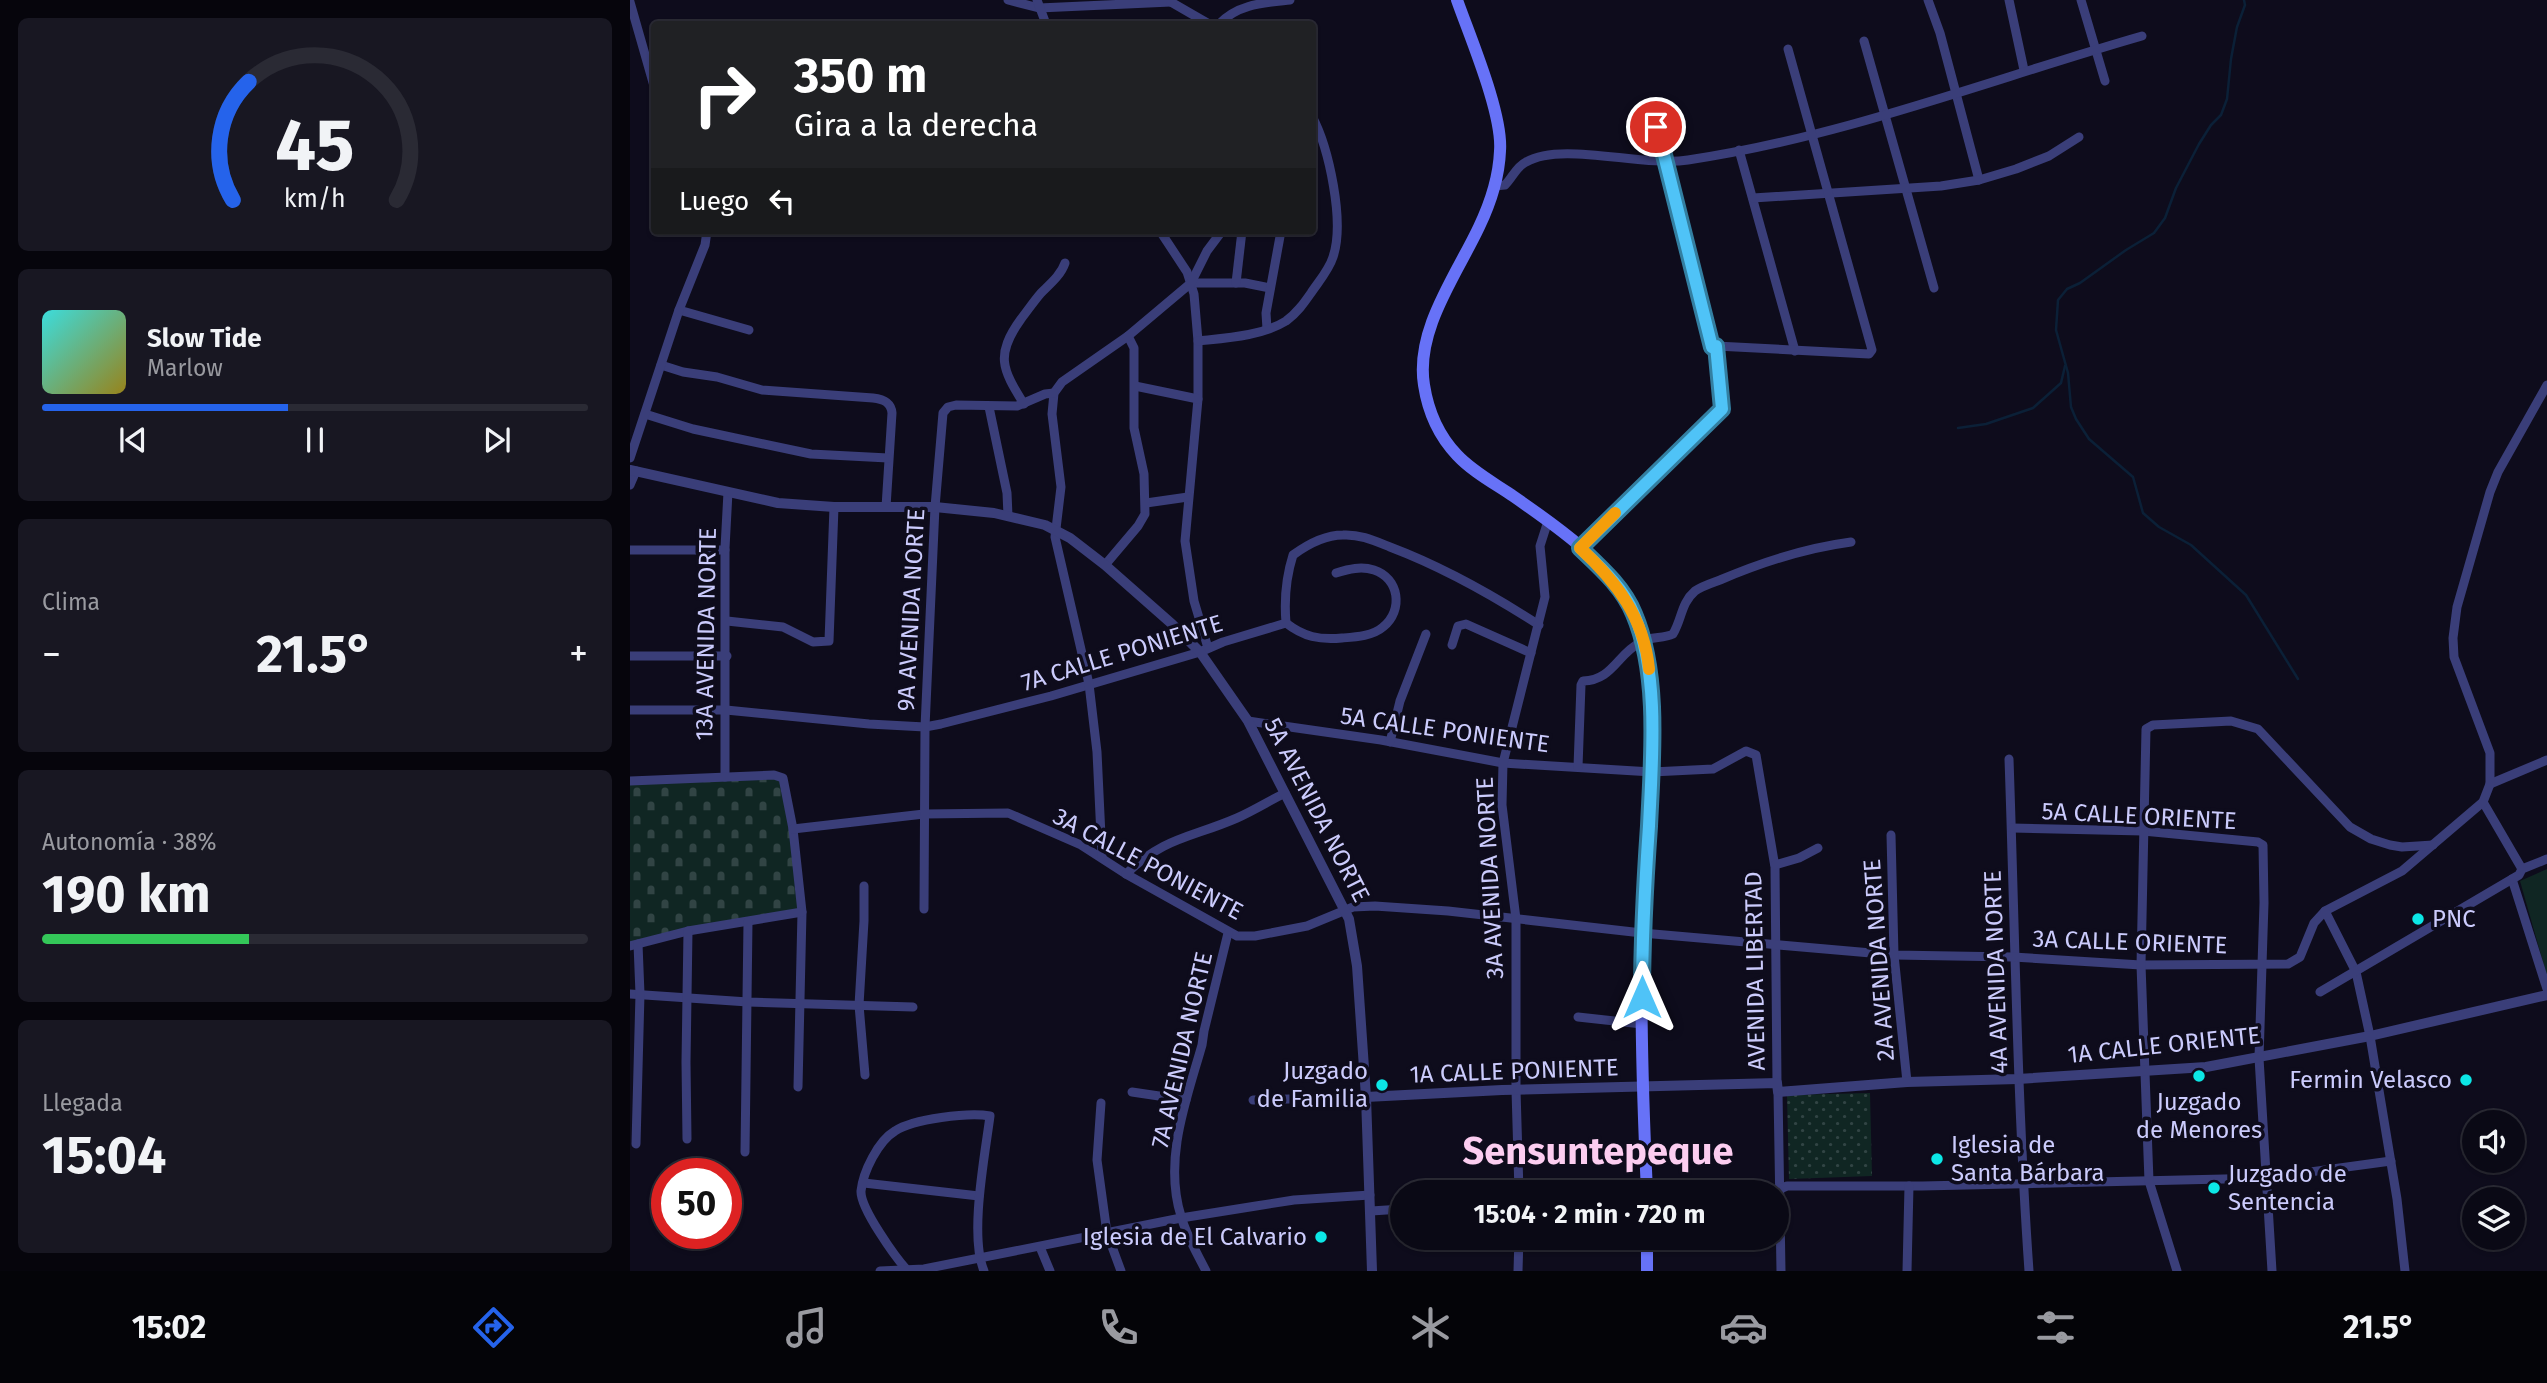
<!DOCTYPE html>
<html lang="es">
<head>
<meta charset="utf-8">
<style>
	body { margin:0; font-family:"Fira Sans",sans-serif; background:#181722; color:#f1f3f6; height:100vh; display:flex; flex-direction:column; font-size:26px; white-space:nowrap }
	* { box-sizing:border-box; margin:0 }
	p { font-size:23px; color:#999aa0 }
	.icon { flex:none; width:38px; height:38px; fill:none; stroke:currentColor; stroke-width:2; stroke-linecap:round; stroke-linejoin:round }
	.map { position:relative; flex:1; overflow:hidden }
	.drawer { display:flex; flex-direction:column; gap:18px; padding:18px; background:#06050c; width:630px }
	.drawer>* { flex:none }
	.guide { position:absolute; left:21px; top:21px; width:665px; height:214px; border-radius:7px; box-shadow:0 2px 5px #0004,0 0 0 2px #2a2a34; background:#202124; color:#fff; overflow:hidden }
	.fabs { position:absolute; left:1832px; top:1110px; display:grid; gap:14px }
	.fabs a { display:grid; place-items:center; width:63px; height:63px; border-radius:50%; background:#0a0915; box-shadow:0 2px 5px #0004,0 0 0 2px #2a2a34; font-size:35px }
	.speed { position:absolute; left:21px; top:1158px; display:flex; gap:14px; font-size:35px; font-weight:700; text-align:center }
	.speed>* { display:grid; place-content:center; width:91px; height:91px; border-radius:50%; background:#0a0915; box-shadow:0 2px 5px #0004,0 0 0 2px #2a2a34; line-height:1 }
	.speed .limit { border:10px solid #d22; background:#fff; color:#111 }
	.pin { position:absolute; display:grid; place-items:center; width:60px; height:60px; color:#fff; margin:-30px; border:4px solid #fff; border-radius:50%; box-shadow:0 2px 7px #0007 }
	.me { position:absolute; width:77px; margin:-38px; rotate:0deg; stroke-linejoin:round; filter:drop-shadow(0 0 5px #0008) }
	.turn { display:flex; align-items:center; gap:24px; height:147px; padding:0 28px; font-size:32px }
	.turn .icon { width:91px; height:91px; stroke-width:2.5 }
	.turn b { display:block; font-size:49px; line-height:60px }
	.then { display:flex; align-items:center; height:66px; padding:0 28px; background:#0003; gap:14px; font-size:26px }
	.big { font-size:52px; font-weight:700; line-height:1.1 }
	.drawer .tile { flex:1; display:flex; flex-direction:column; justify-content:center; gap:10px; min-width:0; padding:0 24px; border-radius:10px; background:#181722 }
	.drawer .dial { align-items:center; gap:0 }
	.dial svg { height:182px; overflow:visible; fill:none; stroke:#2a2a34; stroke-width:7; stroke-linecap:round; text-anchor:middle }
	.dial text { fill:#f1f3f6; stroke:none }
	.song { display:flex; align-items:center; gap:21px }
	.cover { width:84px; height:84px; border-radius:10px; background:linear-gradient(135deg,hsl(180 70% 55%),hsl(50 70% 35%)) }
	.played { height:7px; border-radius:4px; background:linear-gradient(90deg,#2563eb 45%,#2a2a34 45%) }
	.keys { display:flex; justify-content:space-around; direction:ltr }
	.heat { display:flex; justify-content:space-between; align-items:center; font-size:38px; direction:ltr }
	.charge { height:10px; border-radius:5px; background:linear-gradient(90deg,#34c759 38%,#2a2a34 0) }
	.trip { position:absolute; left:760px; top:1180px; width:399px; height:70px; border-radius:35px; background:#0a0915; box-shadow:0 2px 5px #0004,0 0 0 2px #2a2a34; font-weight:700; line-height:70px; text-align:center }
	.tabs { display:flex; height:112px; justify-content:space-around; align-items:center; background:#040408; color:#999aa0 }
	.tabs .icon { width:49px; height:49px }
	.tabs .current { color:#2563eb }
	.tabs b { font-size:32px; color:#f1f3f6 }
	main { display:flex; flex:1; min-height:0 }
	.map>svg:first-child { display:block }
</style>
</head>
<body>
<main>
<section class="drawer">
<div class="tile dial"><svg viewBox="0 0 100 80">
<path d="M14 69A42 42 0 1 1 86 69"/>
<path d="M14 69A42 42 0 0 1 21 17" stroke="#2563eb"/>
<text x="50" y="56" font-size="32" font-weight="700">45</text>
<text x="50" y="72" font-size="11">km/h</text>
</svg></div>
<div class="tile">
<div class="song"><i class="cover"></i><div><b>Slow Tide</b><p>Marlow</p></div></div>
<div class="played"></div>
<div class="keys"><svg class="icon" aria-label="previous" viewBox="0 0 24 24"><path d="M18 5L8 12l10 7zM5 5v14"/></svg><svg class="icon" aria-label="pause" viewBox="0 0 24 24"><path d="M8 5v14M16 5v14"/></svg><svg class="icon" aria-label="next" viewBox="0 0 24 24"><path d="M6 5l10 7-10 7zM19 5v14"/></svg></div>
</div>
<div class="tile"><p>Clima</p>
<div class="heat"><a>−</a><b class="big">21.5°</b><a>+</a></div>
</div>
<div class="tile"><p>Autonomía · 38%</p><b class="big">190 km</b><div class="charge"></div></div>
<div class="tile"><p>Llegada</p><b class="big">15:04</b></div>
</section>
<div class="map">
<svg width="1917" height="1271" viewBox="0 0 1917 1271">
	<defs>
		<pattern id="cemetery-stones" width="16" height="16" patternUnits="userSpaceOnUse" patternTransform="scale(1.75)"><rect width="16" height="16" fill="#102623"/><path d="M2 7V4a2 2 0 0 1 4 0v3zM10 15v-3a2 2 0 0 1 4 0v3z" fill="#314444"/></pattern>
		<pattern id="park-dots" width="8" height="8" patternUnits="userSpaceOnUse" patternTransform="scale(1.75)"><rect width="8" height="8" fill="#102623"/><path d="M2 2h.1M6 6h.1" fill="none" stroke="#314444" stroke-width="1.8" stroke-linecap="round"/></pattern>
	</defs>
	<rect width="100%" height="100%" fill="#0e0c1c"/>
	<path fill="url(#cemetery-stones)" d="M153,778L170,910L0,946V783Z"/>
	<path fill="url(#park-dots)" d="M1240,1093L1242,1176L1159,1179L1157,1095Z"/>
	<path fill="#102623" d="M1917,869V976L1890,881Z"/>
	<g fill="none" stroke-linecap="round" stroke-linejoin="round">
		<g stroke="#0b2037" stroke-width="2.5">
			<path d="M1614,0L1615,5L1607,27L1601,59L1597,99L1591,115L1581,125L1569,144L1546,188L1535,218L1524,233L1496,250L1450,283L1437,289L1428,300L1426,330L1438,373L1441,407L1446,419L1459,439L1503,477L1513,513L1529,527L1561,545L1616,595L1668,679"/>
			<path d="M1328,428L1356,424L1403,408L1431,383L1435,366"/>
		</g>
		<g stroke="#3a3e79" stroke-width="9">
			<path d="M378,0L409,8L541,2"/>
			<path d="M407,0L416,24"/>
			<path d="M541,0V2L579,24"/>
			<path d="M1298,0L1310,33L1349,180"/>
			<path d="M1379,0L1394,70"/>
			<path d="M1451,0L1475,81"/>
			<path d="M0,2L24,86"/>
			<path d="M589,24C608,4 633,3 660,0"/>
			<path d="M1234,41L1304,288"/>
			<path d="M1109,150L1165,351"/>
			<path d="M864,186L875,185C883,177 886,167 896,162C932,141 1011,167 1058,160C1213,137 1362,79 1512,36"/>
			<path d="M1123,198L1311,186L1349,180L1386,169L1419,156L1449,137"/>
			<path d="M530,231L557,272L564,294L568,341V399L555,541L564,601L578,648"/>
			<path d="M561,283H615L640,288"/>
			<path d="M606,283L612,231"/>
			<path d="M49,310L119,330"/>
			<path d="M637,329L636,313L651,231"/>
			<path d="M568,341C596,338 632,336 656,321C667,313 674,303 681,293C689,281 699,270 703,257C715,222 699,148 682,116"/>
			<path d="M1086,346L1239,354L1242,350L1158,49"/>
			<path d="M31,365L53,372L87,377L132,390L243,398C253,399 261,402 262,413L256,507"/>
			<path d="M505,386L568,399"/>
			<path d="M394,404C372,369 365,355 391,319C398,310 404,301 411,293C420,284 431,275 435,263"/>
			<path d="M359,407L377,493L378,516"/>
			<path d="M15,414L63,429L181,454L258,458"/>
			<path d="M0,458L49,310L75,245L77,231"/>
			<path d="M0,485L6,471"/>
			<path d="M516,503L558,497"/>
			<path d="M950,548L1092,409L1086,346L1082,347L1033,147L1023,134L1026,118L1021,114"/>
			<path d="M0,550H95"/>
			<path d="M475,565L508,526L515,514L514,474L504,428V348L498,336"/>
			<path d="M97,621L153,627L183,642L199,641L204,507"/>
			<path d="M656,623C674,637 689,640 712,638C725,637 743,636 753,627C774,610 769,578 744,570C731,566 719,569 706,573"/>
			<path d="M822,645L828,626L836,624L901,653"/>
			<path d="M0,656H97"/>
			<path d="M0,710H96L239,724L295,727L311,724L421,696L570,652L593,642L656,623C654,599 656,577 663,555C678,544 695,535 713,535C730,534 745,541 760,547C813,567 861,594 909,625"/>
			<path d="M618,721L751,740L873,763L1022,772L1083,769L1116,751L1126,755L1145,867L1147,1083"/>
			<path d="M760,742L770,701L796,634"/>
			<path d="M1379,759C1385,930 1387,1101 1399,1271"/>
			<path d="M948,767L951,685L953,681C983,680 987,654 1011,642C1021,636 1033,639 1043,634C1052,619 1051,603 1065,591C1072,586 1082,583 1090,580C1132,562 1176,548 1221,542"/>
			<path d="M95,777V548L98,492"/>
			<path d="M0,781L144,775L153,778L163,829L172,912L168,1087"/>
			<path d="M1860,784L1917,760"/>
			<path d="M1853,802L1892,869"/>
			<path d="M1382,828L1513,831L1628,842L1633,845L1634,903L1629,1058L1642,1271"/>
			<path d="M163,829L294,814L378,813L451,845L496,874L607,936H625L677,926L723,907L745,906L818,911L1012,933L1264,955L1383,957L1511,965L1658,964L1670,957L1684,923L1695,911L1772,871L1853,802L1860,784V753L1824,657L1823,638L1827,607L1860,492L1868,472L1917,385"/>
			<path d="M1261,835L1264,955L1277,1082"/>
			<path d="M472,857L467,752L459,684L425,537L431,487L422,414L424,393L432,382L498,336L561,283L577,251L592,231"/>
			<path d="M1145,865L1169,858L1188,848"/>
			<path d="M496,874C534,837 561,838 607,818C623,811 639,801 655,793"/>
			<path d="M1882,879L1917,989"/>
			<path d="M234,886V921L229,1005L235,1075"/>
			<path d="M294,909L295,727L305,507L313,413L318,407L326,405L387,406L415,394L424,393"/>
			<path d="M1695,911L1726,972L1740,1036L1767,1199L1775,1271"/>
			<path d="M0,946L58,931L172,912"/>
			<path d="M1690,992L1889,875L1892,869L1917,859"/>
			<path d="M0,994L118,1002L283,1007"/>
			<path d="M948,1017L1012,1024"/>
			<path d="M502,1092L556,1100"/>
			<path d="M1148,1092L1151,1271"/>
			<path d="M623,1100L736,1097"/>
			<path d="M471,1103L467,1160L477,1233L491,1271"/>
			<path d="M57,1139L56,1062L58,931"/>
			<path d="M6,1144L10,994L8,944"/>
			<path d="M115,1152L118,922"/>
			<path d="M234,1183L349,1196"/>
			<path d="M889,1192L886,1090V919L872,805L873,763L915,597L910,546L918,521"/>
			<path d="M1143,1192L1157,1186H1292L1636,1178L1761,1161"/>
			<path d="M741,1211L772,1209"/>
			<path d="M410,1247L420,1271"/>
			<path d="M277,1270C266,1258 230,1208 231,1191C233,1172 248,1141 265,1131C283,1119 339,1112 360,1116C355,1155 339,1236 354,1271"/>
			<path d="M250,1271L294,1269L551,1218L626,1206L664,1200L740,1195"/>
			<path d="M576,1271C567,1253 556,1235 551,1216C533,1159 557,1098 572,1045L574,1031L598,933"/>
			<path d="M888,1271L889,1237"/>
			<path d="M1277,1271L1279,1186"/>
			<path d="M1547,1271L1519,1181L1511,965L1516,729L1523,725L1601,721L1628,729L1720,827L1741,839L1760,845L1772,847L1803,845"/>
		</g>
		<g stroke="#3a3e79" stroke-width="10">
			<path d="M0,470L148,503L204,507H305L364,513L415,525L440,538L475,565L542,624L570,652L618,721L719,919L727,966L736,1097L742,1271"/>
			<path d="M736,1097L872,1090L1147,1083L1148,1092L1277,1082L1388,1079L1576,1067L1740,1036L1917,995"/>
		</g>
		<g stroke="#6772f7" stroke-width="12">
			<path d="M827,0C840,37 873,114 870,151C869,176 860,204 849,227C827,274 785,330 794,385C798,411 809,436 827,455C842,471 862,482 880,494C922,523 981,563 1003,610C1018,643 1020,677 1021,713C1024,787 1014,861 1012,936C1010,1021 1013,1106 1017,1192"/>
			<path d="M1017,1271V1237"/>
		</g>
	</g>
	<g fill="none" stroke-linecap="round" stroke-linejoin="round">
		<g stroke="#337fa1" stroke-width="18">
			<path id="route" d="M1012,997C1012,940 1015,883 1019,826C1022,760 1030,675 1004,614C993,587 970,567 950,548L1092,409L1086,346L1082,347L1032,147L1023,134L1026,127"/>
		</g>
		<use href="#route" stroke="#4fc3f7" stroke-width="12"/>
		<path stroke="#f59e0b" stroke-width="12" d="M985,513L950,548C987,582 1014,618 1019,669"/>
	</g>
	<g fill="#0ce7e6" stroke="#0e0c1c" stroke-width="2.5">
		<circle cx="1788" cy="919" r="7"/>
		<circle cx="1569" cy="1076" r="7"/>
		<circle cx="1836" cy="1080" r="7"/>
		<circle cx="752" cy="1085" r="7"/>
		<circle cx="1307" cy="1159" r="7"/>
		<circle cx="1584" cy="1188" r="7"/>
		<circle cx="691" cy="1237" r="7"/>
	</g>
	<g text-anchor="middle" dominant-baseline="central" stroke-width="7" stroke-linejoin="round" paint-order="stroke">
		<g font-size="24" fill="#cbcbfc" stroke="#0e0c1c">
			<text transform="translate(281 610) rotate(-87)">9A AVENIDA NORTE</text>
			<text transform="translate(76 634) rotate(-89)">13A AVENIDA NORTE</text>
			<text transform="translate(492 653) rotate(-17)">7A CALLE PONIENTE</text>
			<text transform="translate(815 730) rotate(8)">5A CALLE PONIENTE</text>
			<text transform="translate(687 810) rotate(63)">5A AVENIDA NORTE</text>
			<text transform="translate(1509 816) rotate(3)">5A CALLE ORIENTE</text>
			<text transform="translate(518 864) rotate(28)">3A CALLE PONIENTE</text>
			<text transform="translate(860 878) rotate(-93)">3A AVENIDA NORTE</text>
			<text transform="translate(1500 942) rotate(2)">3A CALLE ORIENTE</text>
			<text transform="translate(1249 960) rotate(-94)">2A AVENIDA NORTE</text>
			<text transform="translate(1125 971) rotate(-91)">AVENIDA LIBERTAD</text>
			<text transform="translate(1366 972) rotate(-92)">4A AVENIDA NORTE</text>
			<text transform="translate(1534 1045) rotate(-6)">1A CALLE ORIENTE</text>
			<text transform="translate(552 1050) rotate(-77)">7A AVENIDA NORTE</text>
			<text transform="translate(884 1071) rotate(-2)">1A CALLE PONIENTE</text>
		</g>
		<g font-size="24" fill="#cbcbfc" stroke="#0e0c1c" text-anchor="start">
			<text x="1802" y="919">PNC</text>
			<text x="738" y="1071" text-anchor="end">Juzgado<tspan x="738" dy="28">de Familia</tspan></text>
			<text x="1822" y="1080" text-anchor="end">Fermin Velasco</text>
			<text x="1569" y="1102" text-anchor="middle">Juzgado<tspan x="1569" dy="28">de Menores</tspan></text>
			<text x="1321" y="1145">Iglesia de<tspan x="1321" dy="28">Santa Bárbara</tspan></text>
			<text x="1598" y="1174">Juzgado de<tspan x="1598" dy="28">Sentencia</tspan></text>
			<text x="677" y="1237" text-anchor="end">Iglesia de El Calvario</text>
		</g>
		<g font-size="38" font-weight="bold" fill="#fccdf0" stroke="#0e0c1c">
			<text x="968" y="1151">Sensuntepeque</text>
		</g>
	</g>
</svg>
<div class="fabs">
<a><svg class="icon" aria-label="sound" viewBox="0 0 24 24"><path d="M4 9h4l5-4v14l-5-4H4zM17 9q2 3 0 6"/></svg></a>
<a><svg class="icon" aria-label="layers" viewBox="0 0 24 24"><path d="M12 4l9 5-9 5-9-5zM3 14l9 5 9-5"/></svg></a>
</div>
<div class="speed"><div class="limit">50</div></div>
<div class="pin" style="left:1026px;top:127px;background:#d93025"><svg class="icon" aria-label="arrive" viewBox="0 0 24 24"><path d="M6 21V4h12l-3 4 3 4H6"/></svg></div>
<svg class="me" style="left:1012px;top:997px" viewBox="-20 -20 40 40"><path d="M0-17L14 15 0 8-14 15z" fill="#4fc3f7" stroke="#fff" stroke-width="4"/></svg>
<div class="trip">15:04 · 2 min · 720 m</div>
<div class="guide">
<div class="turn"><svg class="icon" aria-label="right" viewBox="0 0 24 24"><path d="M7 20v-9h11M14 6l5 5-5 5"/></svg><div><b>350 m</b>Gira a la derecha</div></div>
<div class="then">Luego<svg class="icon" aria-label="left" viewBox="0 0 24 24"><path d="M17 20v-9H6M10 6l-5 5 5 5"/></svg></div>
</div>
</div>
</main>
<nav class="tabs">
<b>15:02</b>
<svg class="icon current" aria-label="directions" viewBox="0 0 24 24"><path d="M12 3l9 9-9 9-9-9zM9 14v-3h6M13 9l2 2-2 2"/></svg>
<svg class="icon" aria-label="music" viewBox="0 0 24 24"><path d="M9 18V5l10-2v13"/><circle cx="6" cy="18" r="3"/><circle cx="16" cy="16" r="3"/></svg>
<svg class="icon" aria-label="phone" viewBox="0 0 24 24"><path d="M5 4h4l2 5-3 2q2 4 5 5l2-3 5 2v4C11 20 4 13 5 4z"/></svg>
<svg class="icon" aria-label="climate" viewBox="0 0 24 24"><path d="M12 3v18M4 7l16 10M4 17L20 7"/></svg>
<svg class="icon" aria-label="car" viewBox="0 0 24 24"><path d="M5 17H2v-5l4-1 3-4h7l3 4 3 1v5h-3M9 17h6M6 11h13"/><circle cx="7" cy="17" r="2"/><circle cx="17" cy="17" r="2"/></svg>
<svg class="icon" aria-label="filters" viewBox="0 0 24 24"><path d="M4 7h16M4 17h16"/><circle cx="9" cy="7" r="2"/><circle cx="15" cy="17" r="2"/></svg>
<b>21.5°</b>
</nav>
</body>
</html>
